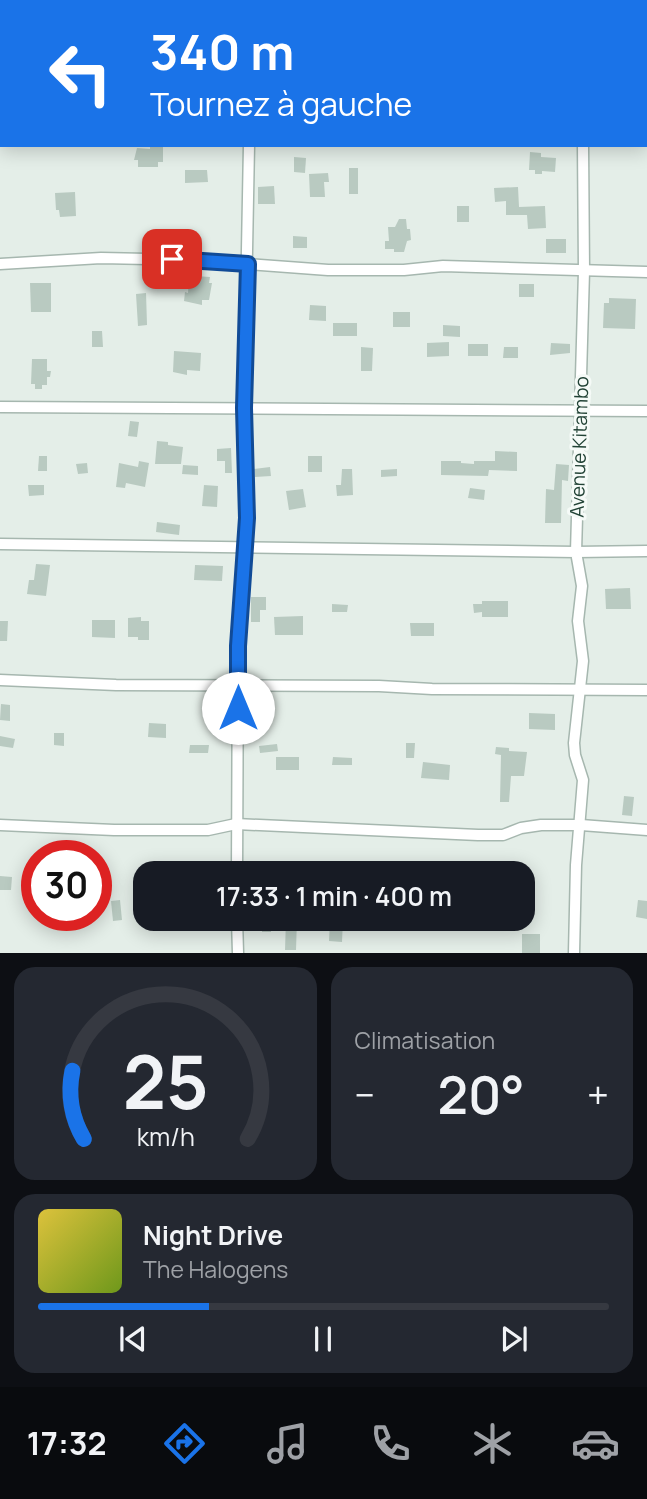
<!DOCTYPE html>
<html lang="fr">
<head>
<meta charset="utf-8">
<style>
	body { margin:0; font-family:Manrope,sans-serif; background:#242831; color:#f1f3f6; height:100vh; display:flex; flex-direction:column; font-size:26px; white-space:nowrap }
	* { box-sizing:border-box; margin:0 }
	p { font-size:23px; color:#9ea1a6 }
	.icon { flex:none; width:38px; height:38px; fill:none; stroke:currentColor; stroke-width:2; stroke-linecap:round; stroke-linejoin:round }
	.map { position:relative; height:953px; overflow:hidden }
	.sheet { display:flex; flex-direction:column; gap:14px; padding:14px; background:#0d0f14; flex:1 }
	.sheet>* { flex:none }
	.banner { position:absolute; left:0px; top:0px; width:648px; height:147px; box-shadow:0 4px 18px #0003; background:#1a73e8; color:#fff; overflow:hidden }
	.speed { position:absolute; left:21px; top:840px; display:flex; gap:14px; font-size:35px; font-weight:700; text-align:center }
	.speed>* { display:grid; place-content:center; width:91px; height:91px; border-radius:50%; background:#171b24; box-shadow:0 4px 18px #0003; line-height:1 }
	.speed .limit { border:10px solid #d22; background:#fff; color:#111 }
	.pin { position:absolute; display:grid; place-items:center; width:60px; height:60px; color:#fff; margin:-30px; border-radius:14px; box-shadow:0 4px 10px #0006 }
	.me { position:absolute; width:77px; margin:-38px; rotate:0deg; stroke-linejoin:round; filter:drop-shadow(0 0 5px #0008) }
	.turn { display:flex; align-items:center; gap:24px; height:147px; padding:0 35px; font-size:32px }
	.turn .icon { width:91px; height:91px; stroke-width:2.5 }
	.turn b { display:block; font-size:49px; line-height:60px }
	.big { font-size:52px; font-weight:600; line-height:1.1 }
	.sheet .widget { flex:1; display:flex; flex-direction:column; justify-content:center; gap:10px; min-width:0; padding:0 24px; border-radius:21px; background:#242831 }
	.sheet .dial { align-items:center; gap:0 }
	.dial svg { height:182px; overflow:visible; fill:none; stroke:#363941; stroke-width:7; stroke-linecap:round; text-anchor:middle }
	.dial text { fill:#f1f3f6; stroke:none }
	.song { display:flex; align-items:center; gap:21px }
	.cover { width:84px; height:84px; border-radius:10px; background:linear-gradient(135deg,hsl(50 70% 55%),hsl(80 70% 35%)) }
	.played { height:7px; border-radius:4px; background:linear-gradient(90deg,#1a73e8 30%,#363941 30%) }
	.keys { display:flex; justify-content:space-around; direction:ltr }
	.heat { display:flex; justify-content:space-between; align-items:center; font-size:38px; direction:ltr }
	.sheet .tiles { flex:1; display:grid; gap:14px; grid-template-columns:1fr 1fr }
	.widget:last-child { grid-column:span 2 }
	.trip { position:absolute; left:133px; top:861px; width:402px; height:70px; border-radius:21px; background:#171b24; box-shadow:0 4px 18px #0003; font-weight:600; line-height:70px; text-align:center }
	.tab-bar { display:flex; height:112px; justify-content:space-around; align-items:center; background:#090b0e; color:#9ea1a6 }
	.tab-bar .icon { width:49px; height:49px }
	.tab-bar .current { color:#1a73e8 }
	.tab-bar b { font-size:32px; color:#f1f3f6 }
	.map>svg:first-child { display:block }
</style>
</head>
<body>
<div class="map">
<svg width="647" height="953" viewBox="0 0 647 953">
	<rect width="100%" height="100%" fill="#e4eee8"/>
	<g fill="#b9cac1">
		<path d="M150,145H163V162H158V167H138V160H134L137,148L150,149Z"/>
		<path d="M530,152L541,153V157L556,158L555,172L542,171V174H535V170H529Z"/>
		<path d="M294,157L306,158L305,173L294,172Z"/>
		<rect x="349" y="168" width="9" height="26"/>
		<path d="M185,170H207L208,182L185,183Z"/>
		<path d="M328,173L329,182H324L325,197H310L309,174Z"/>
		<path d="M274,186L275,204H258V187Z"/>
		<path d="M518,187L519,207L545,206L546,228L528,229L527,215H506V201L495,202L494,188Z"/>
		<path d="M75,192L76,216L60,217L59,210H56L55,193Z"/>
		<rect x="457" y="206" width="12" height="16"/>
		<path d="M399,219H406L407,229H410L411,240L407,241L404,252H394V249H385V241H389L388,227H395Z"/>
		<path d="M293,236L307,237V248H293Z"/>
		<rect x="546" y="239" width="20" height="14"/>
		<path d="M195,276L210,277L209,283H212L209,300H202V305L184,301L185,292L188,293L189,279L195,280Z"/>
		<path d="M30,283H51V312H31Z"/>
		<rect x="519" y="284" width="15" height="13"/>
		<path d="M146,293L147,325L138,326L136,294Z"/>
		<path d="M609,298L636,299L635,329L603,328L604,303H609Z"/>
		<path d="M310,305L326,306V321L309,320Z"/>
		<rect x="393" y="312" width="17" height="15"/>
		<rect x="333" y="323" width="24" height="13"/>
		<path d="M443,325L460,326V337L443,336Z"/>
		<path d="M92,331H102L103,347H92Z"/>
		<path d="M449,342V356L427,357V343Z"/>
		<path d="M551,343L570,344V353L550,355Z"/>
		<rect x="468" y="344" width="20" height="12"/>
		<path d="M361,347L373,348L372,371H361Z"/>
		<path d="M504,347H518V358H503Z"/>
		<path d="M174,351L201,353L200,371L187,370V375L173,372Z"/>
		<path d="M32,359H47V371H51L50,377H47V385H42V389H35V384H31Z"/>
		<path d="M130,421L139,422L137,437L128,436Z"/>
		<path d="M157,441L168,442V445L183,447L181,464H155Z"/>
		<path d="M231,448L232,473H225V461H217V449Z"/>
		<path d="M495,451L517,452V471L489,470L488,476L441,475V461H461V463L474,464V461H495Z"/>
		<path d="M39,456H47V471H38Z"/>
		<rect x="308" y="456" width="14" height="16"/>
		<path d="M139,461L149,463L145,487L126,483L125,488L116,487L119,463L138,467Z"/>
		<path d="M87,463L88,473L78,474L76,464Z"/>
		<path d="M556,464L569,465L568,481L562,480L561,523H545L546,489L554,490Z"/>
		<path d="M183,465L198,466V475L182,474Z"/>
		<path d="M270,467L271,476L255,477L254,469Z"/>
		<path d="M342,469H352L353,495L337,496L336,485H341Z"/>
		<path d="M397,469V476L381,477V470Z"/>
		<path d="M28,485H44V495L29,496Z"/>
		<path d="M204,485L218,486L217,507L202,506Z"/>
		<path d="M470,488L485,490L484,500L468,498Z"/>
		<path d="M303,489L306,507L289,510L286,491Z"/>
		<path d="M157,522L180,525L179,535L156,532Z"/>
		<path d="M36,564L50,565L46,596L27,594L29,580H34Z"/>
		<path d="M195,565L223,566L222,581L194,580Z"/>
		<path d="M630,588L631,609H606L605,589Z"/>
		<path d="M251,597H266V610H260V622H251Z"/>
		<path d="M482,601H508V617H482V612L474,613L473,604H482Z"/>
		<path d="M332,604L348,605L347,612H332Z"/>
		<path d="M303,616V635H275L274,617Z"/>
		<path d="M141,617V621H149V640H138V637H128V618Z"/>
		<path d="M92,620H115V638L92,637Z"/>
		<path d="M0,621H8L7,641H0Z"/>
		<path d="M410,623H434V636H411Z"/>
		<path d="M206,700H224L223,717H206Z"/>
		<path d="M1,704L10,705V721L0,720Z"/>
		<path d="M529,713L555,714V730L529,729Z"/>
		<path d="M149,723L166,724V738L148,737Z"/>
		<path d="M54,733H64V746L54,745Z"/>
		<path d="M0,736L15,739L13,748L0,746Z"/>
		<path d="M406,743H415L414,758H406Z"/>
		<path d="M277,744L278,751L260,753L259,746Z"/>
		<path d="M190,745H209L208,753H189Z"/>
		<path d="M496,747L509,748V751L527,752L524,776H511L509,802H500L501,755L495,754Z"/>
		<rect x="276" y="757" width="23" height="13"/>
		<path d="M333,757L352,758V765H332Z"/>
		<path d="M423,762L450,765L449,780L421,778Z"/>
		<path d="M624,796L634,797L632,816L622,815Z"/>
		<rect x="300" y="862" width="14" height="11"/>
		<path d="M0,876L12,877L11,890H0Z"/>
		<path d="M120,900L122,920L113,921L111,901Z"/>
		<path d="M638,900L647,901V919L636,917Z"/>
		<path d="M286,919H297L296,950H285Z"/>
		<path d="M330,919H343L342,942L329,941Z"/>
		<rect x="262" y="921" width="9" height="11"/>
		<rect x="522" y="934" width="18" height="19"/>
	</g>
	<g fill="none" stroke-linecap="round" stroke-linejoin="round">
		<g stroke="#a6b7af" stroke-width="13">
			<g id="minor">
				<path d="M588,0L589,2"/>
				<path d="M250,2V0"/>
				<path d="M0,120H2"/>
				<path d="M646,130H647"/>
				<path d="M583,145L584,271L576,552L647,551"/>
				<path d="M0,264L101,258L195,260L328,270H404L443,266L647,272"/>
				<path d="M0,407L647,411"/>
				<path d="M0,544L576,552L582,586L578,621L583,661L574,743L575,755L583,780L576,865L574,953"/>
				<path d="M0,680L116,685L379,686L432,689L647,690"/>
				<path d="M0,825L114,830H208L236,824L478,835H503L521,828L541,825H581L647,830"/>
				<path d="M237,873L238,646L247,518L244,408L249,145"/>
				<path d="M237,919L238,953"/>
			</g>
		</g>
		<use href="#minor" stroke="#fff" stroke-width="10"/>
	</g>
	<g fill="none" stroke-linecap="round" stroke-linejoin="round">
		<g stroke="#114b97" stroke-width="18">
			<path id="route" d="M172,259L248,264L244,408L247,518L238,646V708"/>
		</g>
		<use href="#route" stroke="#1a73e8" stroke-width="12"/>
	</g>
	<g text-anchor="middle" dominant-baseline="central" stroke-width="6" stroke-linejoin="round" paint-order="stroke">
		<g font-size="19" fill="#214235" stroke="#f5faf7">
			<text transform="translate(579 447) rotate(-88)">Avenue Kitambo</text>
		</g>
	</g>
</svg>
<div class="speed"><div class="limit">30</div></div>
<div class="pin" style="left:172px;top:259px;background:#d93025"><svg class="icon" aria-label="arrive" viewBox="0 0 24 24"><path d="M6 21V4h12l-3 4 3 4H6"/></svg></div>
<svg class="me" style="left:238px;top:708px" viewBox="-20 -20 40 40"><circle r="19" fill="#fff"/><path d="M0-13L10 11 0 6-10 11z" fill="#1a73e8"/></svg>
<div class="trip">17:33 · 1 min · 400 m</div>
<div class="banner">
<div class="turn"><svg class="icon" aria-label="left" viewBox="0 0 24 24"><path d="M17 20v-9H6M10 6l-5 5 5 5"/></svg><div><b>340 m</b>Tournez à gauche</div></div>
</div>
</div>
<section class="sheet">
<div class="tiles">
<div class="widget dial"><svg viewBox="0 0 100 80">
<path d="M14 69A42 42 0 1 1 86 69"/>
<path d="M14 69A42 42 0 0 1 9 39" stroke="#1a73e8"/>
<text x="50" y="56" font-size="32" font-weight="700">25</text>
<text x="50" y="72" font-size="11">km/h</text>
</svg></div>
<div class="widget"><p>Climatisation</p>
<div class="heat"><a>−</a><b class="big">20°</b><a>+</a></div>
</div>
<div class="widget">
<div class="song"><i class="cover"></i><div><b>Night Drive</b><p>The Halogens</p></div></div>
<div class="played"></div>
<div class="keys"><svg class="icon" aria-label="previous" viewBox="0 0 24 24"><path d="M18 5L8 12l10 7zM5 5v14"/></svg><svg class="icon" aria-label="pause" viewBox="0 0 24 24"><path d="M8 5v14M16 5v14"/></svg><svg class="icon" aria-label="next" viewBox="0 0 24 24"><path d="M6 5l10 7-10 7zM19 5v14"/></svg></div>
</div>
</div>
</section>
<nav class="tab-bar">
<b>17:32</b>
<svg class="icon current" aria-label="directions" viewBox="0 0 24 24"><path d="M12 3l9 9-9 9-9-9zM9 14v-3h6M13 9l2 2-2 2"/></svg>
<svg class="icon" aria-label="music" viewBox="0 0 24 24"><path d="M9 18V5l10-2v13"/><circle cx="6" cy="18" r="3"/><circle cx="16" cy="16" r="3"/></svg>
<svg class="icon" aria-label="phone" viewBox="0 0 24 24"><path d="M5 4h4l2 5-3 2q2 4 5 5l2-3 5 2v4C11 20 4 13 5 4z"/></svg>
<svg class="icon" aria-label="climate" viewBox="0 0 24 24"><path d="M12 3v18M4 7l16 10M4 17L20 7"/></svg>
<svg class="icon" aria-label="car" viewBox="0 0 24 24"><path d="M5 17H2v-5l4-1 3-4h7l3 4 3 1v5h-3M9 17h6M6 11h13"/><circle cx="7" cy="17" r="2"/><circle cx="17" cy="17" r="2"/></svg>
</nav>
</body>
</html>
